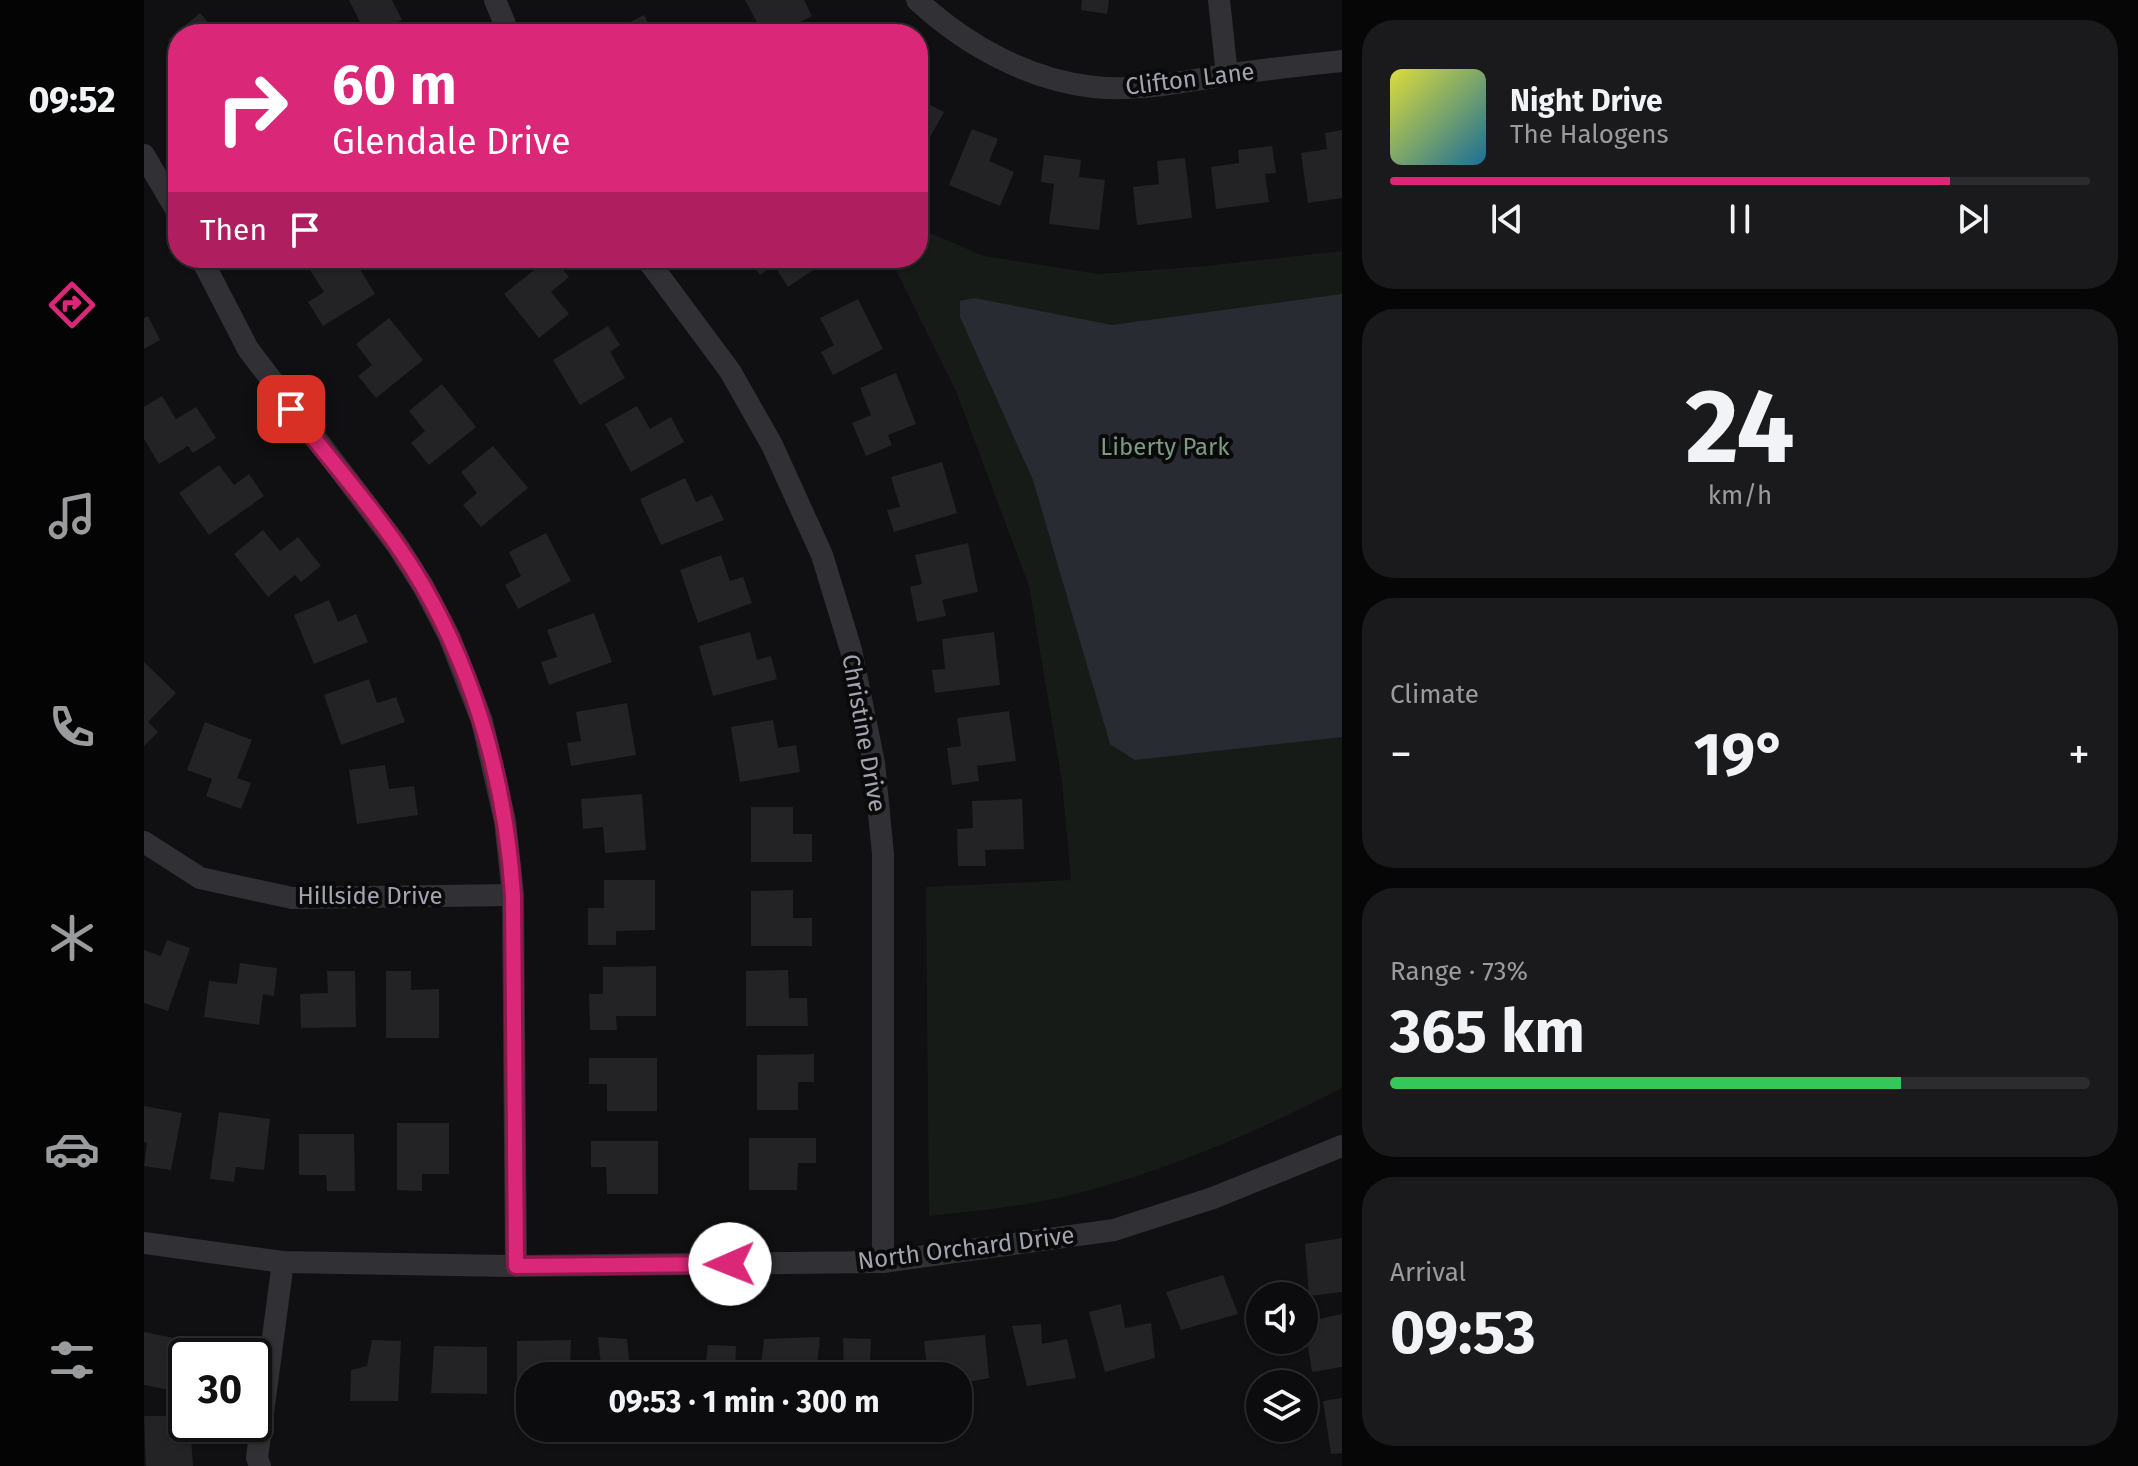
<!DOCTYPE html>
<html lang="en">
<head>
<meta charset="utf-8">
<style>
	body { margin:0; font-family:"Fira Sans",sans-serif; background:#1a191b; color:#f1f3f6; height:100vh; display:flex; flex-direction:column; font-size:30px; white-space:nowrap }
	* { box-sizing:border-box; margin:0 }
	p { font-size:26px; color:#9a9b9d }
	.icon { flex:none; width:44px; height:44px; fill:none; stroke:currentColor; stroke-width:2; stroke-linecap:round; stroke-linejoin:round }
	.map { position:relative; flex:1; overflow:hidden }
	.panel { display:flex; flex-direction:column; gap:20px; padding:20px; background:#070607; width:796px }
	.panel>* { flex:none }
	.hud { position:absolute; left:24px; top:24px; width:760px; height:244px; border-radius:32px; box-shadow:0 2px 6px #0004,0 0 0 2px #2c2b2e; background:#db2777; color:#fff; overflow:hidden }
	.controls { position:absolute; left:1102px; top:1282px; display:grid; gap:16px }
	.controls a { display:grid; place-items:center; width:72px; height:72px; border-radius:50%; background:#0c0b0d; box-shadow:0 2px 6px #0004,0 0 0 2px #2c2b2e; font-size:40px }
	.speed { position:absolute; left:24px; top:1338px; display:flex; gap:16px; font-size:40px; font-weight:700; text-align:center }
	.speed>* { display:grid; place-content:center; width:104px; height:104px; border-radius:50%; background:#0c0b0d; box-shadow:0 2px 6px #0004,0 0 0 2px #2c2b2e; line-height:1 }
	.speed .limit { border:4px solid #111; border-radius:12px; background:#fff; color:#111 }
	.pin { position:absolute; display:grid; place-items:center; width:68px; height:68px; color:#fff; margin:-34px; border-radius:16px; box-shadow:0 4px 12px #0006 }
	.me { position:absolute; width:88px; margin:-44px; rotate:269deg; stroke-linejoin:round; filter:drop-shadow(0 0 6px #0008) }
	.turn { display:flex; align-items:center; gap:28px; height:168px; padding:0 32px; font-size:36px }
	.turn .icon { width:104px; height:104px; stroke-width:2.5 }
	.turn b { display:block; font-size:56px; line-height:68px }
	.then { display:flex; align-items:center; height:76px; padding:0 32px; background:#0003; gap:16px; font-size:30px }
	.big { font-size:60px; font-weight:700; line-height:1.1 }
	.panel .widget { flex:1; display:flex; flex-direction:column; justify-content:center; gap:12px; min-width:0; padding:0 28px; border-radius:32px; background:#1a191b }
	.panel .dial { align-items:center; gap:0 }
	.dial b { font-size:104px; line-height:1 }
	.song { display:flex; align-items:center; gap:24px }
	.cover { width:96px; height:96px; border-radius:12px; background:linear-gradient(135deg,hsl(60 70% 55%),hsl(200 70% 35%)) }
	.played { height:8px; border-radius:4px; background:linear-gradient(90deg,#db2777 80%,#2c2b2e 80%) }
	.keys { display:flex; justify-content:space-around; direction:ltr }
	.heat { display:flex; justify-content:space-between; align-items:center; font-size:44px; direction:ltr }
	.charge { height:12px; border-radius:6px; background:linear-gradient(90deg,#34c759 73%,#2c2b2e 0) }
	.trip { position:absolute; left:372px; top:1362px; width:456px; height:80px; border-radius:32px; background:#0c0b0d; box-shadow:0 2px 6px #0004,0 0 0 2px #2c2b2e; font-weight:700; line-height:80px; text-align:center }
	main { display:flex; flex:1; min-height:0 }
	.tab-bar { display:flex; flex-direction:column; width:144px; justify-content:space-around; align-items:center; background:#050405; color:#9a9b9d }
	.tab-bar .icon { width:56px; height:56px }
	.tab-bar .on { color:#db2777 }
	.tab-bar b { font-size:36px; color:#f1f3f6 }
	.map>svg:first-child { display:block }
</style>
</head>
<body>
<main>
<nav class="tab-bar">
<b>09:52</b>
<svg class="icon on" aria-label="directions" viewBox="0 0 24 24"><path d="M12 3l9 9-9 9-9-9zM9 14v-3h6M13 9l2 2-2 2"/></svg>
<svg class="icon" aria-label="music" viewBox="0 0 24 24"><path d="M9 18V5l10-2v13"/><circle cx="6" cy="18" r="3"/><circle cx="16" cy="16" r="3"/></svg>
<svg class="icon" aria-label="phone" viewBox="0 0 24 24"><path d="M5 4h4l2 5-3 2q2 4 5 5l2-3 5 2v4C11 20 4 13 5 4z"/></svg>
<svg class="icon" aria-label="climate" viewBox="0 0 24 24"><path d="M12 3v18M4 7l16 10M4 17L20 7"/></svg>
<svg class="icon" aria-label="car" viewBox="0 0 24 24"><path d="M5 17H2v-5l4-1 3-4h7l3 4 3 1v5h-3M9 17h6M6 11h13"/><circle cx="7" cy="17" r="2"/><circle cx="17" cy="17" r="2"/></svg>
<svg class="icon" aria-label="filters" viewBox="0 0 24 24"><path d="M4 7h16M4 17h16"/><circle cx="9" cy="7" r="2"/><circle cx="15" cy="17" r="2"/></svg>
</nav>
<div class="map">
<svg width="1198" height="1466" viewBox="0 0 1198 1466">
	<rect width="100%" height="100%" fill="#100f11"/>
	<path fill="#161b18" d="M774,228L840,256L955,274L1062,266L1198,251V1088C1112,1132 1025,1170 931,1194C884,1206 833,1211 785,1216L782,887L927,880L918,782L885,586L812,391L746,258H774Z"/>
	<path fill="#282b32" d="M1198,294V737L991,760L966,744L889,480L816,317V301L830,298L968,325Z"/>
	<g fill="#232224">
		<path d="M205,0H248L258,20L229,34H222Z"/>
		<path d="M601,0H660L668,16L633,34H619Z"/>
		<path d="M938,0H965L963,14L937,10Z"/>
		<path d="M56,13L74,34H34V52L24,40Z"/>
		<path d="M500,15L510,34H463Z"/>
		<path d="M778,101L800,112L774,159V109Z"/>
		<path d="M828,129L854,139L845,161L870,172L856,206L805,185Z"/>
		<path d="M1198,130V198L1164,203L1157,153L1183,149L1181,133Z"/>
		<path d="M1128,146L1132,173L1121,174L1125,202L1072,209L1067,167L1095,163L1094,150Z"/>
		<path d="M900,155L937,160L935,177L961,180L955,230L905,224L910,184L897,182Z"/>
		<path d="M1041,158L1048,218L993,225L989,187L1015,184L1013,161Z"/>
		<path d="M185,258H209L231,294L179,326L164,302L180,292L166,270Z"/>
		<path d="M405,258H409L425,277L407,292L425,314L395,338L360,294Z"/>
		<path d="M604,258H687L644,287L630,265L616,275Z"/>
		<path d="M714,299L739,349L689,375L677,352L690,345L676,318Z"/>
		<path d="M4,316L16,340L0,349V318Z"/>
		<path d="M245,318L279,360L232,398L214,376L228,365L212,344Z"/>
		<path d="M464,326L476,345L466,352L481,378L436,405L409,360Z"/>
		<path d="M752,373L772,424L744,435L748,445L722,456L708,423L727,415L716,388Z"/>
		<path d="M298,384L332,427L285,465L267,443L281,431L265,411Z"/>
		<path d="M18,396L32,419L52,407L72,438L49,453L44,446L15,464L0,439V407Z"/>
		<path d="M493,406L506,429L527,417L540,442L487,472L461,424Z"/>
		<path d="M349,446L384,488L337,527L319,505L333,493L317,472Z"/>
		<path d="M798,462L813,513L750,532L743,510L756,507L747,477Z"/>
		<path d="M75,465L90,485L105,474L120,496L65,535L35,493Z"/>
		<path d="M541,478L552,502L568,495L580,520L517,545L496,499Z"/>
		<path d="M119,530L136,551L154,537L177,566L157,582L151,575L124,597L90,554Z"/>
		<path d="M402,533L427,581L374,609L361,585L377,576L365,552Z"/>
		<path d="M824,543L834,592L798,600L802,616L773,622L766,587L778,584L771,555Z"/>
		<path d="M577,555L586,581L599,577L608,603L554,623L536,570Z"/>
		<path d="M185,600L194,622L212,614L224,642L170,664L150,615Z"/>
		<path d="M450,613L468,662L405,685L397,662L413,657L403,630Z"/>
		<path d="M606,632L613,660L627,656L633,679L569,696L555,646Z"/>
		<path d="M850,632L856,685L791,693L788,670L801,669L798,639Z"/>
		<path d="M0,662L32,693L4,722L14,732L0,746Z"/>
		<path d="M225,679L233,703L252,697L261,722L197,745L180,695Z"/>
		<path d="M483,703L492,755L427,766L423,743L437,741L432,712Z"/>
		<path d="M865,711L872,761L833,766L835,781L808,785L803,748L817,746L813,718Z"/>
		<path d="M629,720L634,748L652,745L656,772L596,782L587,727Z"/>
		<path d="M61,722L108,740L93,778L107,783L97,809L62,796L68,779L43,770Z"/>
		<path d="M241,765L245,789L270,786L274,815L213,824L205,770Z"/>
		<path d="M498,794L502,850L461,853L459,827L439,829L437,799Z"/>
		<path d="M878,799L880,849L841,850L842,866H814L813,829L829,828L828,801Z"/>
		<path d="M607,807H649V834H668V862H607Z"/>
		<path d="M460,880H511V930L472,931V945H444V908H460Z"/>
		<path d="M649,890V918H668V946H607V891Z"/>
		<path d="M23,940L46,948L24,1011L0,1003V950L17,956Z"/>
		<path d="M96,963L133,968L130,996L119,994L115,1025L60,1017L65,981L93,984Z"/>
		<path d="M512,966V1016H472L473,1030H446L445,994H459V967Z"/>
		<path d="M644,970L645,998H663L664,1026H602V971Z"/>
		<path d="M183,971H211L212,1027L157,1028L156,994L184,993Z"/>
		<path d="M242,971H267V990L295,989V1038H242Z"/>
		<path d="M670,1054V1082H654V1110H613V1055Z"/>
		<path d="M445,1058H513V1111H463V1084H445Z"/>
		<path d="M0,1106L38,1113L27,1170L0,1166L3,1143L0,1142Z"/>
		<path d="M75,1112L126,1119L120,1170L92,1167L90,1182L66,1179Z"/>
		<path d="M253,1123H305V1174H278V1191L253,1190Z"/>
		<path d="M155,1134H210L211,1191H183L182,1175H155Z"/>
		<path d="M605,1138H672V1163H654L653,1190H605Z"/>
		<path d="M447,1141H514V1194H463L462,1167H447Z"/>
		<path d="M1198,1238V1292L1165,1296L1161,1244Z"/>
		<path d="M1079,1275L1094,1314L1037,1330L1022,1292Z"/>
		<path d="M977,1304L981,1328L1007,1323L1011,1358L961,1372L945,1312Z"/>
		<path d="M1198,1314V1367L1168,1372L1160,1322Z"/>
		<path d="M897,1324L898,1344L923,1339L932,1378L883,1386L868,1326Z"/>
		<path d="M0,1332L35,1339L32,1359L42,1361V1393L0,1385Z"/>
		<path d="M841,1335L845,1378L814,1384V1376H784L780,1341Z"/>
		<path d="M454,1337L483,1339L485,1360L507,1361V1376H458Z"/>
		<path d="M676,1337L672,1376H616L620,1339Z"/>
		<path d="M699,1338L727,1339L726,1362L747,1363L749,1376H700Z"/>
		<path d="M228,1340L257,1341L254,1401H206L207,1370L223,1366Z"/>
		<path d="M427,1340L426,1376H386V1385H373V1341Z"/>
		<path d="M564,1345L592,1346L591,1376H541V1368L561,1369Z"/>
		<path d="M290,1346L343,1347V1394L287,1393Z"/>
		<path d="M1198,1398V1453L1187,1454L1179,1401Z"/>
		<path d="M0,1416H42V1424H46L49,1466H2Z"/>
	</g>
	<g fill="none" stroke-linecap="round" stroke-linejoin="round">
		<g stroke="#313135" stroke-width="22">
			<path d="M351,0L365,34"/>
			<path d="M773,0C821,45 885,80 950,87C995,92 1039,81 1083,75C1121,69 1160,65 1198,61"/>
			<path d="M1075,0L1083,75"/>
			<path d="M0,155L34,213"/>
			<path d="M57,258L104,349L253,545L279,586L305,636L338,721L361,821L369,895L372,1266"/>
			<path d="M502,258L586,371L628,445L678,555L707,650L730,763L739,854V1262"/>
			<path d="M0,842L56,878L148,898L369,895"/>
			<path d="M0,1243L139,1262L372,1266L739,1262L970,1230L1069,1198L1198,1146"/>
			<path d="M116,1466L113,1458L139,1262"/>
		</g>
	</g>
	<g fill="none" stroke-linecap="round" stroke-linejoin="round">
		<g stroke="#8e194d" stroke-width="20">
			<path id="route" d="M147,409C191,467 243,523 279,586C333,679 362,788 369,895L372,1266L586,1264"/>
		</g>
		<use href="#route" stroke="#db2777" stroke-width="14"/>
	</g>
	<g text-anchor="middle" dominant-baseline="central" stroke-width="8" stroke-linejoin="round" paint-order="stroke">
		<g font-size="24" fill="#a2a4b0" stroke="#0b0a0b">
			<text transform="translate(1046 79) rotate(-7)">Clifton Lane</text>
			<text transform="translate(720 733) rotate(80)">Christine Drive</text>
			<text x="226" y="896">Hillside Drive</text>
			<text transform="translate(822 1248) rotate(-7)">North Orchard Drive</text>
		</g>
		<g font-size="24" fill="#7b9983" stroke="#0b0a0b">
			<text x="1021" y="447">Liberty Park</text>
		</g>
	</g>
</svg>
<div class="controls">
<a><svg class="icon" aria-label="sound" viewBox="0 0 24 24"><path d="M4 9h4l5-4v14l-5-4H4zM17 9q2 3 0 6"/></svg></a>
<a><svg class="icon" aria-label="layers" viewBox="0 0 24 24"><path d="M12 4l9 5-9 5-9-5zM3 14l9 5 9-5"/></svg></a>
</div>
<div class="speed"><div class="limit">30</div></div>
<div class="pin" style="left:147px;top:409px;background:#d93025"><svg class="icon" aria-label="arrive" viewBox="0 0 24 24"><path d="M6 21V4h12l-3 4 3 4H6"/></svg></div>
<svg class="me" style="left:586px;top:1264px" viewBox="-20 -20 40 40"><circle r="19" fill="#fff"/><path d="M0-13L10 11 0 6-10 11z" fill="#db2777"/></svg>
<div class="trip">09:53 · 1 min · 300 m</div>
<div class="hud">
<div class="turn"><svg class="icon" aria-label="right" viewBox="0 0 24 24"><path d="M7 20v-9h11M14 6l5 5-5 5"/></svg><div><b>60 m</b>Glendale Drive</div></div>
<div class="then">Then<svg class="icon" aria-label="arrive" viewBox="0 0 24 24"><path d="M6 21V4h12l-3 4 3 4H6"/></svg></div>
</div>
</div>
<section class="panel">
<div class="widget">
<div class="song"><i class="cover"></i><div><b>Night Drive</b><p>The Halogens</p></div></div>
<div class="played"></div>
<div class="keys"><svg class="icon" aria-label="previous" viewBox="0 0 24 24"><path d="M18 5L8 12l10 7zM5 5v14"/></svg><svg class="icon" aria-label="pause" viewBox="0 0 24 24"><path d="M8 5v14M16 5v14"/></svg><svg class="icon" aria-label="next" viewBox="0 0 24 24"><path d="M6 5l10 7-10 7zM19 5v14"/></svg></div>
</div>
<div class="widget dial"><b>24</b><p>km/h</p></div>
<div class="widget"><p>Climate</p>
<div class="heat"><a>−</a><b class="big">19°</b><a>+</a></div>
</div>
<div class="widget"><p>Range · 73%</p><b class="big">365 km</b><div class="charge"></div></div>
<div class="widget"><p>Arrival</p><b class="big">09:53</b></div>
</section>
</main>
</body>
</html>
